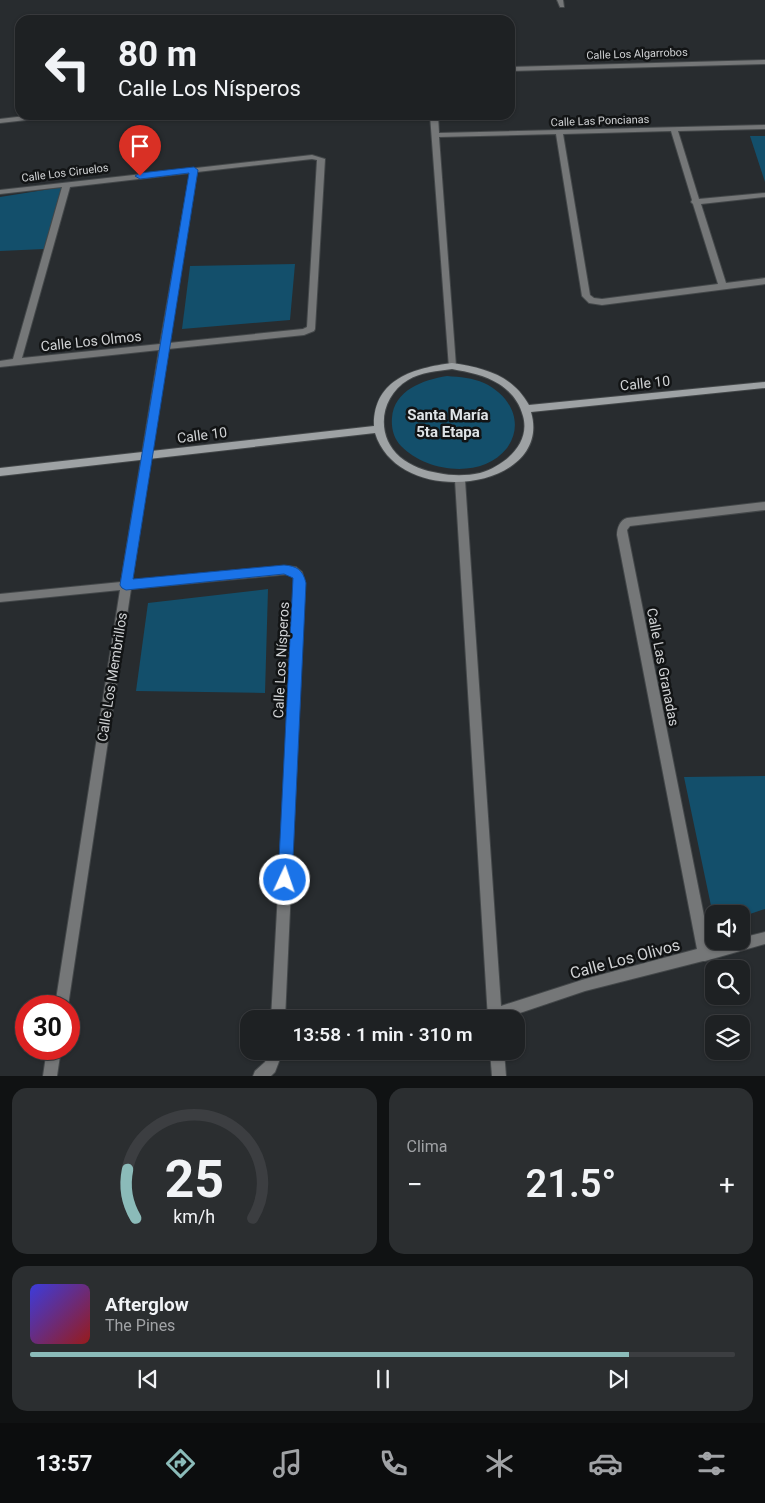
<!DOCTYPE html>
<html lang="es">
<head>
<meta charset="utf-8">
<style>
	body { margin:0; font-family:Roboto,sans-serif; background:#2b2e30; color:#f1f3f6; height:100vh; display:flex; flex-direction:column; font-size:19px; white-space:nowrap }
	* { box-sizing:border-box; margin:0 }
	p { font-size:16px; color:#a1a3a6 }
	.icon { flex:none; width:28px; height:28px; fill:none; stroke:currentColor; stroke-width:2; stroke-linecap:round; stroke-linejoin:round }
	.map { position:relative; height:1076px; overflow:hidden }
	.details { display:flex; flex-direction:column; gap:12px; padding:12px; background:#101213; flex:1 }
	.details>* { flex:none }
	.banner { position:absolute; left:15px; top:15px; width:500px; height:105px; border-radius:15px; box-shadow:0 1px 4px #0004,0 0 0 1px #3c3e41; background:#1e2123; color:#f1f3f6; overflow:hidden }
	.controls { position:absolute; left:705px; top:905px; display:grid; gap:10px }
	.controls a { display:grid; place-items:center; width:45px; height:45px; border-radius:10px; background:#1e2123; box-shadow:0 1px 4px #0004,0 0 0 1px #3c3e41; font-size:25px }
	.speed { position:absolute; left:15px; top:995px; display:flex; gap:10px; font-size:25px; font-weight:700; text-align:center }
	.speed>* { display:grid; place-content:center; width:65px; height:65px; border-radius:50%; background:#1e2123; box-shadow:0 1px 4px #0004,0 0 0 1px #3c3e41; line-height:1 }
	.speed .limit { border:8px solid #d22; background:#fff; color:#111 }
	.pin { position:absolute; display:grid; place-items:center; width:42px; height:42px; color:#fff; margin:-51px -21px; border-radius:50% 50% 50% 0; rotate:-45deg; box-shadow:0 0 5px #0007 }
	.pin .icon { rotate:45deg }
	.me { position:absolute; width:55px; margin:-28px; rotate:3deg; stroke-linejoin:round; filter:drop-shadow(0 0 4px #0008) }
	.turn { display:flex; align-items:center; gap:18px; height:105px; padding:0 20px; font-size:22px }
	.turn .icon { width:65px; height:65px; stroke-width:2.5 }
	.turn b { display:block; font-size:35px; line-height:42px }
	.big { font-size:38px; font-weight:600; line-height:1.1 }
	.details .card { flex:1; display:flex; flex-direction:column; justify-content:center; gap:8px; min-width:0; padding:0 18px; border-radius:15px; background:#2b2e30 }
	.details .dial { align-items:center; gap:0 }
	.dial svg { height:130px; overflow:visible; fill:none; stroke:#3c3e41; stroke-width:7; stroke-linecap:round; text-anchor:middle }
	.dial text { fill:#f1f3f6; stroke:none }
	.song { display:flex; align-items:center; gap:15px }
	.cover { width:60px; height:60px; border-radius:8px; background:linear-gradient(135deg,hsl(240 70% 55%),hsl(0 70% 35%)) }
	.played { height:5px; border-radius:2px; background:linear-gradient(90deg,#8bbbb9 85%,#3c3e41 85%) }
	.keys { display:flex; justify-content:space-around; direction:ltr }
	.heat { display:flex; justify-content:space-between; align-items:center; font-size:28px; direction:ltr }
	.details .tiles { flex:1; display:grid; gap:12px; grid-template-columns:1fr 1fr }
	.card:last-child { grid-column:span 2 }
	.trip { position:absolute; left:240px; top:1010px; width:285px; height:50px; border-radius:15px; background:#1e2123; box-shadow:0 1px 4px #0004,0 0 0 1px #3c3e41; font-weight:600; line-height:50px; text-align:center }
	.tab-bar { display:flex; height:80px; justify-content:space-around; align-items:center; background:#0c0d0e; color:#a1a3a6 }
	.tab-bar .icon { width:35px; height:35px }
	.tab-bar .selected { color:#8bbbb9 }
	.tab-bar b { font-size:22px; color:#f1f3f6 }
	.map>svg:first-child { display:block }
</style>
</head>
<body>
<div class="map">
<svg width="765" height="1076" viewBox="0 0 765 1076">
	<rect width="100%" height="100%" fill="#282c2f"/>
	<g fill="#134f6b">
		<path d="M750,136H765V182Z"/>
		<path d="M63,187L44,249L0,251V197Z"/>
		<path d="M295,264L290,320L182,329L190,266Z"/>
		<path d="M447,376C460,377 473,378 484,383C510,395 525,423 507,448C482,480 426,472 401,446C394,439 391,428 392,418C394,390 423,380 447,376Z"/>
		<path d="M268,589L265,693L136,691L148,603Z"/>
		<path d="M765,776V909L741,917V914H714V920L684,777Z"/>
	</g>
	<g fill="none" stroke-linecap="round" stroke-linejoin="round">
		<g stroke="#434749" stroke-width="2">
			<g id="street">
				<path d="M557,0H563L564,7H560Z"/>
				<path d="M765,60V64L510,71V67Z"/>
				<path d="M34,115H57L53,117L0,123V119Z"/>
				<path d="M430,115H438L439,133L765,125V129L678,131L699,199L765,193V197L701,204L726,283L765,278V284L602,305L589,303L582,296L556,134L439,137L456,366L452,369L449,368ZM671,131L692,200L691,202L693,204L718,284L602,299L594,298L590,295L563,134Z"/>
				<path d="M312,155L325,159L315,329L314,331L304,335L168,349L132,581L284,566L296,567L302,572L305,583L285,1019H271L295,583L293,577L290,574L131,589L68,1006H55L120,590L0,602V594L121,582L159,350L0,367V361L13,359L62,187L0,194V190ZM312,159L317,160L307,327L303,329L169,343L197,172ZM190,173L160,344L22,358L70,187Z"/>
				<path d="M460,476L465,480L501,1006L585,979L697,949L617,535C617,528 620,520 627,518L765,502V510L630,526L627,530L710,946L728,941H741V938L765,932V944L705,961H703L585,991L502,1019H488L455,480Z"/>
				<path d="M47,1049H61L57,1076H43Z"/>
				<path d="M269,1051H283L275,1072L271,1076H253L255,1071L265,1062Z"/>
				<path d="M490,1051H504L506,1076H492Z"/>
			</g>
		</g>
		<g stroke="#434749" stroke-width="2">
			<path id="secondary" d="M452,363C485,368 512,375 529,405L765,382V388L531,412C554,490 399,511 375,433L0,476V468L374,426C373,379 414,368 452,363ZM452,369C468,372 485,375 499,384C511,392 519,401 523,416C531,444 504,466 480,473C466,476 452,476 438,473C425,471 411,466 400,457C375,435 380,397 408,380C421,372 438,371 452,369Z"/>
		</g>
		<use href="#street" fill="#757778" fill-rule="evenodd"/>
		<use href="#secondary" fill="#9ea2a4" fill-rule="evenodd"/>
	</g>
	<path fill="#1a73e8" stroke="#114b97" d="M194,167L198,170L133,579L284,565C297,566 303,570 306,583L292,880L290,885L285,887L280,885L278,880L293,578L284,574L126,590L122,588L120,585L189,173L140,179L135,176L140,173Z"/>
	<g text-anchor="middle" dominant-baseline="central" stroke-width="5" stroke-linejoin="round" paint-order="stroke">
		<g font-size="11" fill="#d0d2d4" stroke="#121415">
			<text transform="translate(637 54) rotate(-2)">Calle Los Algarrobos</text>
			<text transform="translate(600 121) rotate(-2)">Calle Las Poncianas</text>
			<text transform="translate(65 173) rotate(-7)">Calle Los Ciruelos</text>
		</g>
		<g font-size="14" fill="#d0d2d4" stroke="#121415">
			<text transform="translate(91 341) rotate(-6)">Calle Los Olmos</text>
			<text transform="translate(645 383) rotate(-6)">Calle 10</text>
			<text transform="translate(202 435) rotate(-7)">Calle 10</text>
			<text transform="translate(281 660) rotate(-87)">Calle Los Nísperos</text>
			<text transform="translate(663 667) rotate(79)">Calle Las Granadas</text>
			<text transform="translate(112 677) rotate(-81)">Calle Los Membrillos</text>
		</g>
		<g font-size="15" font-weight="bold" fill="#dfe4e7" stroke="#121415">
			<text x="448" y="415">Santa María<tspan x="448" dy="17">5ta Etapa</tspan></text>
		</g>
		<g font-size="16" fill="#d0d2d4" stroke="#121415">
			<text transform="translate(625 959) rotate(-15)">Calle Los Olivos</text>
		</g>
	</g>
</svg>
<div class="controls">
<a><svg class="icon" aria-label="sound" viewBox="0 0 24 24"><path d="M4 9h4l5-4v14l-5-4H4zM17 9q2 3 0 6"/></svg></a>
<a><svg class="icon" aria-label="search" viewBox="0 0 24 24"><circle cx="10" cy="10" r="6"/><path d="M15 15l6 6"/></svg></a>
<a><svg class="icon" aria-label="layers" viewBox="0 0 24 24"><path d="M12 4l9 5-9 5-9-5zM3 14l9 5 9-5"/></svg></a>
</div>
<div class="speed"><div class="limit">30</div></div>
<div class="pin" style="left:140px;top:176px;background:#d93025"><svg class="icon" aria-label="arrive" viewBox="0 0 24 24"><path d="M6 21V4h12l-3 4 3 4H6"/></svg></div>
<svg class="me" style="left:285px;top:880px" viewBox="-20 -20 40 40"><circle r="17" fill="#1a73e8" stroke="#fff" stroke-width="3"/><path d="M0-11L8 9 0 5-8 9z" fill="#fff"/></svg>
<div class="trip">13:58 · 1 min · 310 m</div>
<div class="banner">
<div class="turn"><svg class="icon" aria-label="left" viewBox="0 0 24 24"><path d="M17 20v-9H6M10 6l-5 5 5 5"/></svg><div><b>80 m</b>Calle Los Nísperos</div></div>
</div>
</div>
<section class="details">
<div class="tiles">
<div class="card dial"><svg viewBox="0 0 100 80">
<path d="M14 69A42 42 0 1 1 86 69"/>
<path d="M14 69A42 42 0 0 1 9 39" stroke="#8bbbb9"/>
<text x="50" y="56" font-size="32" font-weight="700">25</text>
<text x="50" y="72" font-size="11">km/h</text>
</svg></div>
<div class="card"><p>Clima</p>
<div class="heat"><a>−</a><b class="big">21.5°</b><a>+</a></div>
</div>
<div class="card">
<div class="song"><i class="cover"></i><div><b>Afterglow</b><p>The Pines</p></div></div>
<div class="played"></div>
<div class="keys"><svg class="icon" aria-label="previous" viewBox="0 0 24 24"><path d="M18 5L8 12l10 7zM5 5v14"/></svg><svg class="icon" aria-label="pause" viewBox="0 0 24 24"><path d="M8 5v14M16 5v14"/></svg><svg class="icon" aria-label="next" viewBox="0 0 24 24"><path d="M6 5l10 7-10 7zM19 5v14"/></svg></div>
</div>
</div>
</section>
<nav class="tab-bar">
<b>13:57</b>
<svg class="icon selected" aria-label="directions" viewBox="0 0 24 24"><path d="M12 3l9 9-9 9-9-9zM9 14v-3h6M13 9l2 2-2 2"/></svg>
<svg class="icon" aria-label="music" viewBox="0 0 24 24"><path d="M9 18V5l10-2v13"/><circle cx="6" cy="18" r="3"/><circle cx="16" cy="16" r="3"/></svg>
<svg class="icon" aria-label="phone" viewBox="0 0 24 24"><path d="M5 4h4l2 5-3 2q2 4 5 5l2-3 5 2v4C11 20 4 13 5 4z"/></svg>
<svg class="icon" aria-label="climate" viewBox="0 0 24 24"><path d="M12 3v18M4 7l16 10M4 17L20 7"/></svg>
<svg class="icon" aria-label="car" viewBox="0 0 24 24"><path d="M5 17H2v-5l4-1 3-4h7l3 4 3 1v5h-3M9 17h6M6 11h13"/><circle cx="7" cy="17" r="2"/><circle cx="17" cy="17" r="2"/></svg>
<svg class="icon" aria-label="filters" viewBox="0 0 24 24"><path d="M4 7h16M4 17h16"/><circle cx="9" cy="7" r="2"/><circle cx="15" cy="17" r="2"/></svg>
</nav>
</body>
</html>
